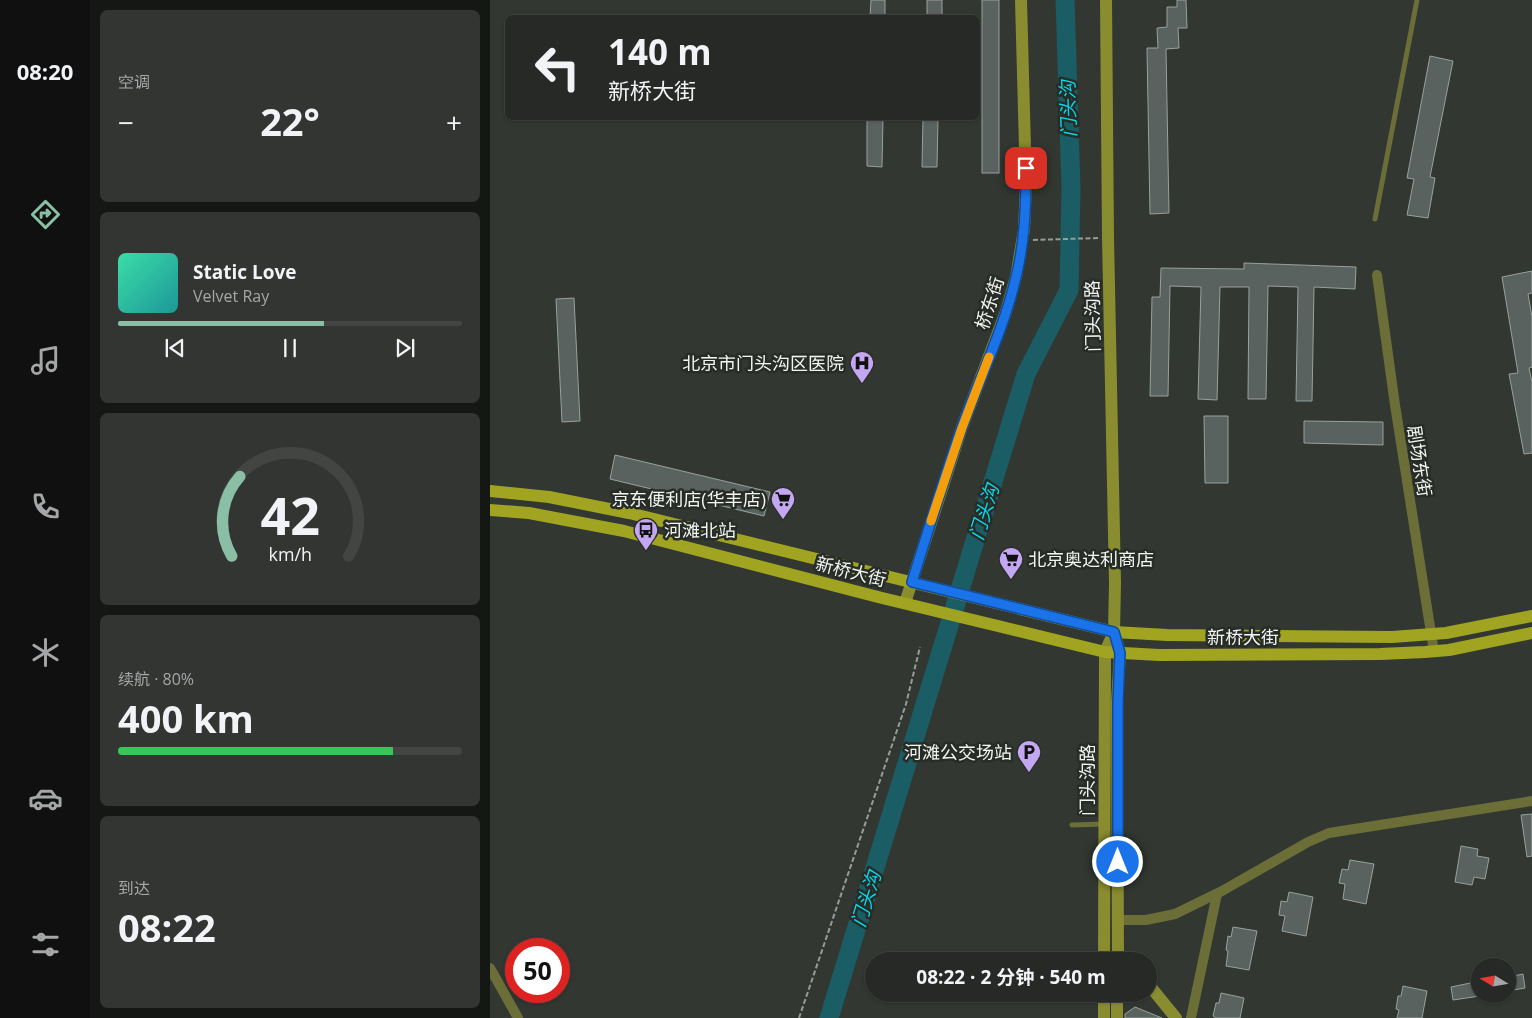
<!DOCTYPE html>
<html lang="zh">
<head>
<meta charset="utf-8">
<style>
	body { margin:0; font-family:"Open Sans","Noto Sans SC",sans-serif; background:#323532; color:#f1f3f6; height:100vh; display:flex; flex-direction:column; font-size:19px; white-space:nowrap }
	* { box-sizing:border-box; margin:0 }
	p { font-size:16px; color:#a4a6a7 }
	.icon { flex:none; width:28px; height:28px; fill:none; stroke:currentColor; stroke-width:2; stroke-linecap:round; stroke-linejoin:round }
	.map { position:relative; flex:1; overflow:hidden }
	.sheet { display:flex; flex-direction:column; gap:10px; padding:10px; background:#151714; width:400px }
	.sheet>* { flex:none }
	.banner { position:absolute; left:15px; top:15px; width:475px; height:105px; border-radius:8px; box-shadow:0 1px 4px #0004,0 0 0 1px #424542; background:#262925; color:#f1f3f6; overflow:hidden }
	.needle { width:32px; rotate:281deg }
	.buttons { position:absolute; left:981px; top:958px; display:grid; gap:10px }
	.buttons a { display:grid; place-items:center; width:45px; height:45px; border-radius:50%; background:#262925; box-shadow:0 1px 4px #0004,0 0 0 1px #424542; font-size:25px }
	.speed { position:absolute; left:15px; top:938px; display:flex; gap:10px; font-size:25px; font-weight:700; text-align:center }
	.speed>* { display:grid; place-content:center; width:65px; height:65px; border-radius:50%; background:#262925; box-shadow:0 1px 4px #0004,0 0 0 1px #424542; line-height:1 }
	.speed .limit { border:8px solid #d22; background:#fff; color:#111 }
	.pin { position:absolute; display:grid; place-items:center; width:42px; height:42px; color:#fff; margin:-21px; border-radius:10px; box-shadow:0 2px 8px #0006 }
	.me { position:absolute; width:55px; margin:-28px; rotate:0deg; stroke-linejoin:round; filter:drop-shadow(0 0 4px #0008) }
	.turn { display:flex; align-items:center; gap:18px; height:105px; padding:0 20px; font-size:22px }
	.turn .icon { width:65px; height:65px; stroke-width:2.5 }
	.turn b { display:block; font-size:35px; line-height:42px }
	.big { font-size:38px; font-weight:700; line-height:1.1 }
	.sheet .card { flex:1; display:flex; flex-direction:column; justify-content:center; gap:8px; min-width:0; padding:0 18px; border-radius:8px; background:#323532 }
	.sheet .dial { align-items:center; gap:0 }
	.dial svg { height:130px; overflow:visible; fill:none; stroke:#424542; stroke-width:7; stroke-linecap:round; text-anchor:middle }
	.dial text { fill:#f1f3f6; stroke:none }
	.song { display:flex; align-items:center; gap:15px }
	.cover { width:60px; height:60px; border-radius:8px; background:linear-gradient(135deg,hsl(160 70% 55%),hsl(180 70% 35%)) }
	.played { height:5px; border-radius:2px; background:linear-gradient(90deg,#8abfa5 60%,#424542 60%) }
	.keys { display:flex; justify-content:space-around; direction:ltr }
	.heat { display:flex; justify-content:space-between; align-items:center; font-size:28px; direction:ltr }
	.charge { height:8px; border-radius:4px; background:linear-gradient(90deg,#34c759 80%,#424542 0) }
	.trip { position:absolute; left:375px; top:952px; width:292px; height:50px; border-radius:25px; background:#262925; box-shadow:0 1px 4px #0004,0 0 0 1px #424542; font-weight:700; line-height:50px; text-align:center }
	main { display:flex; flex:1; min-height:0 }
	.tabs { display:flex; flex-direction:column; width:90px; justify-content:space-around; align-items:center; background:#0f100f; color:#a4a6a7 }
	.tabs .icon { width:35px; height:35px }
	.tabs .selected { color:#8abfa5 }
	.tabs b { font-size:22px; color:#f1f3f6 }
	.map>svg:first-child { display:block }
</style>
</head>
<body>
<main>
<nav class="tabs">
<b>08:20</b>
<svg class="icon selected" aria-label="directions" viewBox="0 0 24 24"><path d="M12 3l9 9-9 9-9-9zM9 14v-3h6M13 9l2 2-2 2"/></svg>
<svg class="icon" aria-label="music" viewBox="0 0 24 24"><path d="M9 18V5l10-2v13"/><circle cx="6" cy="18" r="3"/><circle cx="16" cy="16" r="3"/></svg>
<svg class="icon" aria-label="phone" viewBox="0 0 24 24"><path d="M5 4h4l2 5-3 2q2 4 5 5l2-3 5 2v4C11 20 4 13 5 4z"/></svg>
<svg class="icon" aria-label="climate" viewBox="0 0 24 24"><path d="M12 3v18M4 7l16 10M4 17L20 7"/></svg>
<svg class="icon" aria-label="car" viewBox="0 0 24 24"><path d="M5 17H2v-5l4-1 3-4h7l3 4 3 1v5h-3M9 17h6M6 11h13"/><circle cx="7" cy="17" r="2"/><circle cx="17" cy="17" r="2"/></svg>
<svg class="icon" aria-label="filters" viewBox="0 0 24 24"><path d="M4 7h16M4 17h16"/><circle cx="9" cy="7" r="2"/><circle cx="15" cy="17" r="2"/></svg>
</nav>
<section class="sheet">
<div class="card"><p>空调</p>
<div class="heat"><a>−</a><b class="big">22°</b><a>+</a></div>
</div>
<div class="card">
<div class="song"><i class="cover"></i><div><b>Static Love</b><p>Velvet Ray</p></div></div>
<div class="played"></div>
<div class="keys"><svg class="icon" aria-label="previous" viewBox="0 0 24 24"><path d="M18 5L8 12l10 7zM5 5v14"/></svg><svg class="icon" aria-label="pause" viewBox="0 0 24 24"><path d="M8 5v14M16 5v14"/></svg><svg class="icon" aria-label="next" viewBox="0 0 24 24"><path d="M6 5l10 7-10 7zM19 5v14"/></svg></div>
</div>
<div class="card dial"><svg viewBox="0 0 100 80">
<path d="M14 69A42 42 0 1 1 86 69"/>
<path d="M14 69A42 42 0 0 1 19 20" stroke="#8abfa5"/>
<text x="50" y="56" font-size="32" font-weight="700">42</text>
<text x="50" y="72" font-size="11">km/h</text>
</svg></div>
<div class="card"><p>续航 · 80%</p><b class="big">400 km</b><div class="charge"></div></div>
<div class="card"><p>到达</p><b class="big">08:22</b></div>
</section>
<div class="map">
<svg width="1042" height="1018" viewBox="0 0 1042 1018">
	<rect width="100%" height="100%" fill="#323731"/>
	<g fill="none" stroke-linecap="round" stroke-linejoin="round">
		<path stroke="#1a5d65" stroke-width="19" d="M339,1018L536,374L579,290L581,188L575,0"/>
	</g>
	<g fill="#5a6260" stroke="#98a19e">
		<path d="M381,0H395V18H380Z"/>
		<rect x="437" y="0" width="15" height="18"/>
		<rect x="492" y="0" width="17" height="173"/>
		<path d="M687,0H696L697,28H688L689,48L676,49L679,213L660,214L657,48H668L667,28L677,27V7H687Z"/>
		<path d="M940,56L963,61L940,177L945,178L938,218L917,215L924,179L917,178Z"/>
		<path d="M377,118H393L392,167L377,166Z"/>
		<path d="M433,118H448L447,167H432Z"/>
		<path d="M754,263L866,267L865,289L824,287L822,401H806L808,287L778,286L776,399H758L759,287H730L727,400L708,399L711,287L680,286L678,396H660L662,297H670L671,268L754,269Z"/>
		<path d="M1042,271V293L1038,294L1042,317V367L1039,368L1042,382V453L1034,454L1019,374L1028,373L1012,277Z"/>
		<path d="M84,298L90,421L72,422L66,299Z"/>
		<path d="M714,416H738V483H715Z"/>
		<path d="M814,421L893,422V445L814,443Z"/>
		<path d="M125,455L280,492L274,516L120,479Z"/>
		<path d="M1042,814V856L1037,857L1031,815Z"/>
		<path d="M971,846L988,849L987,856L999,858L995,879L984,877L982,885L965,882Z"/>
		<path d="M860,860L884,864L876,904L853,899L855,884L849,883L852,869L858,870Z"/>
		<path d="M799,892L823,897L816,936L792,931L795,916L789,915L791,901L797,902Z"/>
		<path d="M743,927L767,931L759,970L736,966L738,951L736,950L738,936L741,937Z"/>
		<path d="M1033,974L1035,988L1018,991V977Z"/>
		<path d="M990,981V996L963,1000L961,987Z"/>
		<path d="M913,986L937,991L932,1018H907L909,1010L906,1009L908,996H911Z"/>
		<path d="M731,993L754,998L750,1018H726L723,1016L726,1003H729Z"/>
		<path d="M645,1007L672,1018H635V1014Z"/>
	</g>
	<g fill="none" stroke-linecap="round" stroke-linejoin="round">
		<g stroke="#989c98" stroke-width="2" stroke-dasharray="5 2.5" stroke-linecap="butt">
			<path d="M543,240L608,238"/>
			<path d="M309,1018L416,704L430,647"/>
		</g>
		<g stroke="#6b6e37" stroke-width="5">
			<path d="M885,219L927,0"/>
			<path d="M582,825L614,824"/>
		</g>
		<g stroke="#6b6e37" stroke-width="10">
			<path d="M887,275L905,405L944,652"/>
			<path d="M627,920H656L685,914L732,891L818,842L839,833L1042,801"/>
			<path d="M0,968L28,1018"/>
			<path d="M701,1018L727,894"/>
		</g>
		<g stroke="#8a8d2f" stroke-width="12">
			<path d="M616,0L618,237L625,583L624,632L630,653L627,702L628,961"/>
			<path d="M415,603L472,427L516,312L526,277L534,230L536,186L531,0"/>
			<path d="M614,961L615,652L624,632"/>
			<path d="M659,985L686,1018"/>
			<path d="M614,994V1018"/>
			<path d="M627,1018V994"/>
		</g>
		<g stroke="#a1a420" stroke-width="12">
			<path d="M0,491L59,497L139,513L624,632L677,635L902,637L956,633L1042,616"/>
			<path d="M0,510L39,513L134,531L388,597L615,652L669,655L890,654L935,652L959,650L1042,633"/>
		</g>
	</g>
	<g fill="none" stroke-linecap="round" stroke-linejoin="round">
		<g stroke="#114b97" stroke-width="12">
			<path id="route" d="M536,168C536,205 535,241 526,277C514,329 490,377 472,427C454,478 438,531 422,582L624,632L630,653L628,702V862"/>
		</g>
		<use href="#route" stroke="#1a73e8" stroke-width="9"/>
		<path stroke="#f59e0b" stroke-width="9" d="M441,521L472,428L499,357"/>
	</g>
	<defs>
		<g id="hospital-pin" transform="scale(1.25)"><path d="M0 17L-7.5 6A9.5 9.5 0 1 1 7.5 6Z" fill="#c3a7f2" stroke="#282c27"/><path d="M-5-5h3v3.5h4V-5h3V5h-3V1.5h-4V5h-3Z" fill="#111"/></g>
		<g id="supermarket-pin" transform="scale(1.25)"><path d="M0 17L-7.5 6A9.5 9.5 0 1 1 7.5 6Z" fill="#c3a7f2" stroke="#282c27"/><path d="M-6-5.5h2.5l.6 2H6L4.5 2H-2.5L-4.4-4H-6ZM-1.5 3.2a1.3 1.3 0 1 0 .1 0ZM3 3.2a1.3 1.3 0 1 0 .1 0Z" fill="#111"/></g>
		<g id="bus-pin" transform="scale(1.25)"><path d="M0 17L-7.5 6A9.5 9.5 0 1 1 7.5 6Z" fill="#c3a7f2" stroke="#282c27"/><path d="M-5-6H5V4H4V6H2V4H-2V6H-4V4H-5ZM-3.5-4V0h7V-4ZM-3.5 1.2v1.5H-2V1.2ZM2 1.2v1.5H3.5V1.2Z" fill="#111"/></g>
		<g id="parking-pin" transform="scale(1.25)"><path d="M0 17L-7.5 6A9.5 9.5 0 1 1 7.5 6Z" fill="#c3a7f2" stroke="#282c27"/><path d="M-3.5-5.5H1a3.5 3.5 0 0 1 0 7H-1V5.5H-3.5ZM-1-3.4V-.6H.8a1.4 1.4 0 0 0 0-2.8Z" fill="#111"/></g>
	</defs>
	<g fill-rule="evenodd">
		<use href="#hospital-pin" x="372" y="363"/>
		<use href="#supermarket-pin" x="293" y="499"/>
		<use href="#bus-pin" x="156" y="530"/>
		<use href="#supermarket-pin" x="521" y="559"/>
		<use href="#parking-pin" x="539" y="752"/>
	</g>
	<g text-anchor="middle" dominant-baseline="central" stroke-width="5" stroke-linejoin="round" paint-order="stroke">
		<g font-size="18" fill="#f2f5f2" stroke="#282c27">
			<text transform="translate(499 303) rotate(-72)">桥东街</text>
			<text transform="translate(602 316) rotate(-91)">门头沟路</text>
			<text transform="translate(930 461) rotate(81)">剧场东街</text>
			<text transform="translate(361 571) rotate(14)">新桥大街</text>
			<text x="753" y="637">新桥大街</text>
			<text transform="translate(597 780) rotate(-90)">门头沟路</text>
		</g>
		<g font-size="18" fill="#f2f5f2" stroke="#282c27" text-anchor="end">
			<text x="354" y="363">北京市门头沟区医院</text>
			<text x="276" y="499">京东便利店(华丰店)</text>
			<text x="174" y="530" text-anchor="start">河滩北站</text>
			<text x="538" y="559" text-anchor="start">北京奥达利商店</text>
			<text x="522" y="752">河滩公交场站</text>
		</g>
		<g font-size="19" font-style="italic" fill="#02dbef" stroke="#282c27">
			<text transform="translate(578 109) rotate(-92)">门头沟</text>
			<text transform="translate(494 512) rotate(-73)">门头沟</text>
			<text transform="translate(376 899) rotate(-73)">门头沟</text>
		</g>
	</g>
</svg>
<div class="buttons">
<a><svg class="needle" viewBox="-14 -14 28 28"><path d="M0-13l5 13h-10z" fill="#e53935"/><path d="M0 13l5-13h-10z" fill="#a4a6a7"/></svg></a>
</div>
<div class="speed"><div class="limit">50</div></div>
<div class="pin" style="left:536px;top:168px;background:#d93025"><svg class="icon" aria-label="arrive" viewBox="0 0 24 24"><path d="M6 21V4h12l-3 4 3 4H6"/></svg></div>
<svg class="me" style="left:628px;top:862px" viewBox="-20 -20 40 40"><circle r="17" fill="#1a73e8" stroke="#fff" stroke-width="3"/><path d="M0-11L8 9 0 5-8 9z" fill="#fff"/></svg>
<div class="trip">08:22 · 2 分钟 · 540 m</div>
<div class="banner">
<div class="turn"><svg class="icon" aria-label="left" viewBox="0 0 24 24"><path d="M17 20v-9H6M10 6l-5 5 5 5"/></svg><div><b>140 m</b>新桥大街</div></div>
</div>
</div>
</main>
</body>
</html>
